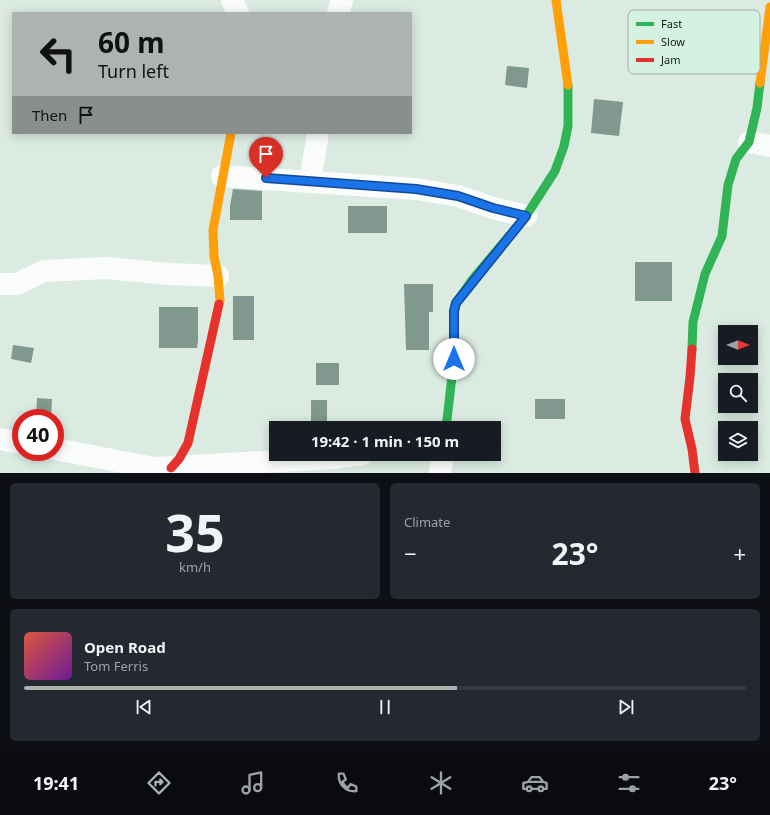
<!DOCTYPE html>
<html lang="en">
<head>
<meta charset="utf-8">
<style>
	body { margin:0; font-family:"Noto Sans",sans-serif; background:#242831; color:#f1f3f6; height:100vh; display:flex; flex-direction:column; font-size:15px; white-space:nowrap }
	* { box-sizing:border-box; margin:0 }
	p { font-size:13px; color:#9ea1a6 }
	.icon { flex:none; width:22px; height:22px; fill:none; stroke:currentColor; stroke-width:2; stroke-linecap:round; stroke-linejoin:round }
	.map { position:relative; height:473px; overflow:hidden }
	.details { display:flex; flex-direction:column; gap:10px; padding:10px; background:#0d0f14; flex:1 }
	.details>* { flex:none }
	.top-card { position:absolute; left:12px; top:12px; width:400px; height:122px; border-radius:0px; box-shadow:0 2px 10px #0003; background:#acb3b1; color:#111; overflow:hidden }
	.needle { width:26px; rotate:90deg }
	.controls { position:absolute; left:718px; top:325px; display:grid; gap:8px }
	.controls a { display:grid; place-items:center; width:40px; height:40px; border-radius:0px; background:#171b24; box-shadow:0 2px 10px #0003; font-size:20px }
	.speed { position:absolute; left:12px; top:409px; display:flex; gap:8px; font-size:20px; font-weight:700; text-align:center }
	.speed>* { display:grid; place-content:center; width:52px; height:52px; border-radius:50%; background:#171b24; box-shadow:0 2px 10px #0003; line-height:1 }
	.speed .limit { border:6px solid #d22; background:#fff; color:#111 }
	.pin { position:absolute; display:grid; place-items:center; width:34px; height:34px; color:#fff; margin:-41px -17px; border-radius:50% 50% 50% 0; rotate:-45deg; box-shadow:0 0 4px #0007 }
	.pin .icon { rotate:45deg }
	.me { position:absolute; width:44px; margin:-22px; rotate:0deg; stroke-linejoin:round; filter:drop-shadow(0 0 3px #0008) }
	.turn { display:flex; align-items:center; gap:14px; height:84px; padding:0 20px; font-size:18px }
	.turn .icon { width:52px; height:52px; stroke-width:2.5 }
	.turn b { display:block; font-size:28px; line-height:34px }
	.then { display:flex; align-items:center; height:38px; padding:0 20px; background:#0003; gap:8px; font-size:15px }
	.big { font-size:30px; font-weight:700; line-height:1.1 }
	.details .card { flex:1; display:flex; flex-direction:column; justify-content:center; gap:6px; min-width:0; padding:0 14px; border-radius:6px; background:#242831 }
	.details .dial { align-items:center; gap:0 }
	.dial b { font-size:52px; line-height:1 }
	.song { display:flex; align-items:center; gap:12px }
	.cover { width:48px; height:48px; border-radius:6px; background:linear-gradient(135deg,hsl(10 70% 55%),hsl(280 70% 35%)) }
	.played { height:4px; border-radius:2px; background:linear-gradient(90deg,#acb3b1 60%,#363941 60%) }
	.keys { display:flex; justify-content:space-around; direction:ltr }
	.heat { display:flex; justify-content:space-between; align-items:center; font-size:22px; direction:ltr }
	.details .tiles { flex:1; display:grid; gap:10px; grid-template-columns:1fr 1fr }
	.card:last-child { grid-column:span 2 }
	.trip { position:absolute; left:269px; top:421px; width:232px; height:40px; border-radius:0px; background:#171b24; box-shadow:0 2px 10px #0003; font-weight:700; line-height:40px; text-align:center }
	.menu { display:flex; height:64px; justify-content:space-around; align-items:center; background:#090b0e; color:#9ea1a6 }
	.menu .icon { width:28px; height:28px }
	.menu .current { color:#acb3b1 }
	.menu b { font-size:18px; color:#f1f3f6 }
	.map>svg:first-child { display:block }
</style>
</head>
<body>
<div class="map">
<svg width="770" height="473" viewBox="0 0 770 473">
	<rect width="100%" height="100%" fill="#dbebe2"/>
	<g fill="#80988d">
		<path d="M507,66L529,68L527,88L505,85Z"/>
		<path d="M594,99L623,102L619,136L591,133Z"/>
		<path d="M233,189L262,191V220H230V206Z"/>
		<rect x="348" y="206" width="39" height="27"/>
		<rect x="635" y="262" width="37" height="39"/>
		<path d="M404,284H433V312H429V350H406Z"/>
		<rect x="233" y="296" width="21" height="44"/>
		<path d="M159,307H198V341L197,348H159Z"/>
		<path d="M13,345L34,348L31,363L11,359Z"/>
		<rect x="316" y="363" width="23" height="22"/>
		<path d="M37,398L52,399L51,418H36Z"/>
		<rect x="535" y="399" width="30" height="20"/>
		<rect x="311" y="400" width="16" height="27"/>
	</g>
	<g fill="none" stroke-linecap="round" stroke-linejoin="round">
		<g stroke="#fafcfb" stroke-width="22">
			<path d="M232,0L238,13"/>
			<path d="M338,13L342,0"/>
			<path d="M749,142L770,146"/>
			<path d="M222,176L416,189L458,196L493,208L526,216"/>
			<path d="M310,181L318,133"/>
			<path d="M0,284H17L44,271L106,268L169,274L218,276"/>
			<path d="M0,439L21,443"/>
			<path d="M55,449L154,468L333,458L362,454"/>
			<path d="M440,473L443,454"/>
		</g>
		<g stroke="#30b455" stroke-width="9">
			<path d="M692,349L693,322L705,274L722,236L728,185L736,159L749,142L757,108L760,83"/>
			<path d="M446,428L454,359V311L456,303L472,280L526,216L555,171L564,146L568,126V85"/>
		</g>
		<g stroke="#ff9f0a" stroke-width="9">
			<path d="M556,0L568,85"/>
			<path d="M760,83L770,7"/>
			<path d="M219,304L220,300L218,276L214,256L213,230L231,133"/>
		</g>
		<g stroke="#e5322d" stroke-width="9">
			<path d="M692,349L690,377L685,419L692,449L695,473"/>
			<path d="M171,468L179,459L188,443L219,304"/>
		</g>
	</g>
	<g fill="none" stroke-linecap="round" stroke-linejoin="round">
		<g stroke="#114b97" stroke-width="10">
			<path id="route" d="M266,178L416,189L458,196L493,208L526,216L456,303L454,311V359"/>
		</g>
		<use href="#route" stroke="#1a73e8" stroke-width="7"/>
	</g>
	<rect x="628" y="10" width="132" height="64" rx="6" fill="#d5f1e1" stroke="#9ab1a4" stroke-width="1"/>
	<rect x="636" y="22" width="18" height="4" fill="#30b455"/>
	<rect x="636" y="40" width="18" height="4" fill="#ff9f0a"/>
	<rect x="636" y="58" width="18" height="4" fill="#e5322d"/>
	<g font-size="11" fill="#111b16">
		<text x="661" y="28">Fast</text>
		<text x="661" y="46">Slow</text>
		<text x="661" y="64">Jam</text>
	</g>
</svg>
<div class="controls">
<a><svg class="needle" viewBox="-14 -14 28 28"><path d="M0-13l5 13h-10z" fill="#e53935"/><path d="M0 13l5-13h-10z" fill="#9ea1a6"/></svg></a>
<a><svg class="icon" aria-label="search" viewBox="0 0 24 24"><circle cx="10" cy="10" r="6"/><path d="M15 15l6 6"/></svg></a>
<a><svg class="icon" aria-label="layers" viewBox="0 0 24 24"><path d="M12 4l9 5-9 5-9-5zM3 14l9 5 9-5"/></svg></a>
</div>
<div class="speed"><div class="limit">40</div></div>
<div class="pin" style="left:266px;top:178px;background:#d93025"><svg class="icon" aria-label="arrive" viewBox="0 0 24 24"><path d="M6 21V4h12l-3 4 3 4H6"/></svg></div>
<svg class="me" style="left:454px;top:359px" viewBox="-20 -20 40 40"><circle r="19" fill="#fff"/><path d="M0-13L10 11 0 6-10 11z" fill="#1a73e8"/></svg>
<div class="trip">19:42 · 1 min · 150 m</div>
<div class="top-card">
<div class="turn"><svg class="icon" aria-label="left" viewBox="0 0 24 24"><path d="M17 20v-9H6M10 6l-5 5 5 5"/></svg><div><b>60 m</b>Turn left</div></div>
<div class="then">Then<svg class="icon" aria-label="arrive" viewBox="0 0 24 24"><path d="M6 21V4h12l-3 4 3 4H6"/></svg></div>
</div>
</div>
<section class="details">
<div class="tiles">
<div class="card dial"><b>35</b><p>km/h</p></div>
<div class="card"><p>Climate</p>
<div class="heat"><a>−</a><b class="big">23°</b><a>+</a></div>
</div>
<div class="card">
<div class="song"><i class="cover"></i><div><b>Open Road</b><p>Tom Ferris</p></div></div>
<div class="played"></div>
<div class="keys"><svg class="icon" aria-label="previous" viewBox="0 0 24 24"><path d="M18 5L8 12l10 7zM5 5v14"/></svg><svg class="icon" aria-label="pause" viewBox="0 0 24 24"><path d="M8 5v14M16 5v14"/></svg><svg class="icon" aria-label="next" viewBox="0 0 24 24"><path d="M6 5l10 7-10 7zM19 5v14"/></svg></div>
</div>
</div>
</section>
<nav class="menu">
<b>19:41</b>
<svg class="icon current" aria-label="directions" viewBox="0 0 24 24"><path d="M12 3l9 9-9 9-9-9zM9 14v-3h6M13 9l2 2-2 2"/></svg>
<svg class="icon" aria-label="music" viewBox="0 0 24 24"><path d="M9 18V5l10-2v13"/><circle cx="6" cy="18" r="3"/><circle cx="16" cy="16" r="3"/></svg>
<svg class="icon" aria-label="phone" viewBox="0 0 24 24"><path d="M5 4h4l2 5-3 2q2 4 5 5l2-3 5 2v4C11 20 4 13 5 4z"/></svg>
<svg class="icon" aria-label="climate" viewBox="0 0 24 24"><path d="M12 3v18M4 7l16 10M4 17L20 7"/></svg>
<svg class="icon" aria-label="car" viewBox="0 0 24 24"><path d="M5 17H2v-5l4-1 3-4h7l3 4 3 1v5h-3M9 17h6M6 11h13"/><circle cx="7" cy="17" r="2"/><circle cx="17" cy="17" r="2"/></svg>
<svg class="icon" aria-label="filters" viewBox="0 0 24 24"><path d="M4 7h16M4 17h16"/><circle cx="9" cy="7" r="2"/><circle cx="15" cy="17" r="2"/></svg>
<b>23°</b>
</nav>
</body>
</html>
